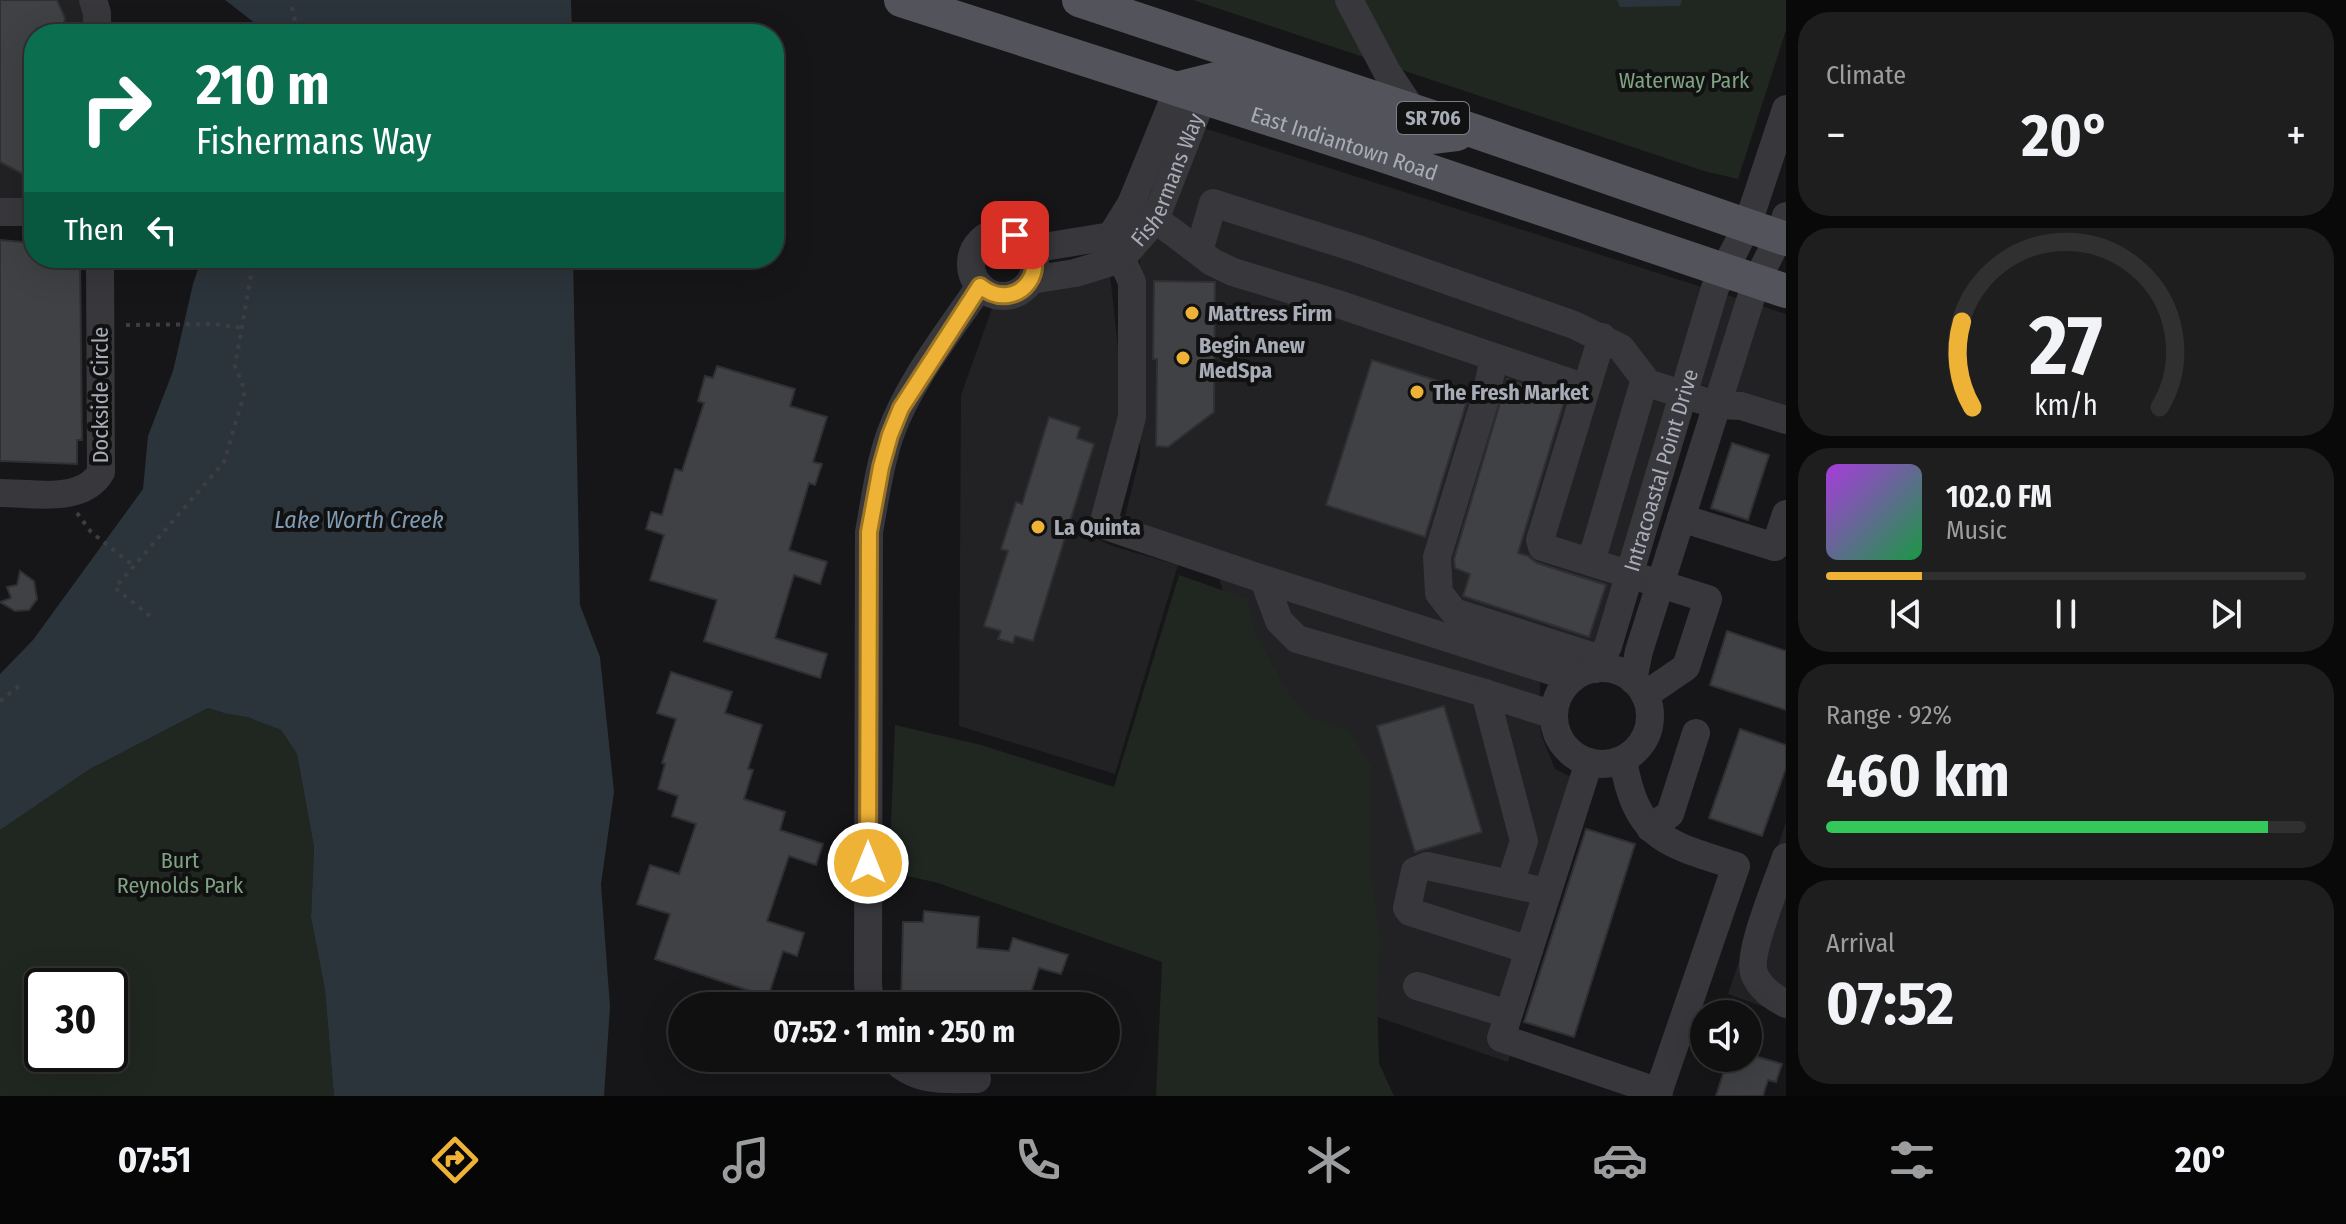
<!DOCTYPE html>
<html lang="en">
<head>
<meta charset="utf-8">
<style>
	body { margin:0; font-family:"Fira Sans Condensed",sans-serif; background:#1e1e1f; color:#f1f3f6; height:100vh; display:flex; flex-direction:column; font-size:30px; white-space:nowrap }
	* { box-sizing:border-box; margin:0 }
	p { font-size:26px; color:#9c9d9f }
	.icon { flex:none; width:44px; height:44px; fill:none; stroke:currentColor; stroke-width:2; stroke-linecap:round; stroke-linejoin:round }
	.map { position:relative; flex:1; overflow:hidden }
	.sheet { display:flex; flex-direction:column; gap:12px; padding:12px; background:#090909; width:560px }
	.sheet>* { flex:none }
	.hud { position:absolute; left:24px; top:24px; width:760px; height:244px; border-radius:32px; box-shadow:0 8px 32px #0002,0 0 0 2px #303031; background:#0b6e4f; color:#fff; overflow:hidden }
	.tools { position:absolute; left:1690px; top:1000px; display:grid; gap:16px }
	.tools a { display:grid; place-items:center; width:72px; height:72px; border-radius:50%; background:#101011; box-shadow:0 8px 32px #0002,0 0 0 2px #303031; font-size:40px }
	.speed { position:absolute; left:24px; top:968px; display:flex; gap:16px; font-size:40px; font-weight:700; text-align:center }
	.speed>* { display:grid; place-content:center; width:104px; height:104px; border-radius:50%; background:#101011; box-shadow:0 8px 32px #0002,0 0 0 2px #303031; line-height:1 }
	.speed .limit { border:4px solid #111; border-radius:12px; background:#fff; color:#111 }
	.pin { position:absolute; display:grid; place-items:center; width:68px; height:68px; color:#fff; margin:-34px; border-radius:16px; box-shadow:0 4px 12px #0006 }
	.me { position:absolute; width:88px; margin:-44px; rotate:0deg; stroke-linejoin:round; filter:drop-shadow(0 0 6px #0008) }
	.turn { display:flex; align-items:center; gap:28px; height:168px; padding:0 40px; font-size:36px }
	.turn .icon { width:104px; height:104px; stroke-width:2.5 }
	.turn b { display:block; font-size:56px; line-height:68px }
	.then { display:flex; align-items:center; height:76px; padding:0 40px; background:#0003; gap:16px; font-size:30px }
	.big { font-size:60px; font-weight:700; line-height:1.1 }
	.sheet .widget { flex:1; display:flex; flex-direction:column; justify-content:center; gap:12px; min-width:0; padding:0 28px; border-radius:32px; background:#1e1e1f }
	.sheet .dial { align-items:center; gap:0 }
	.dial svg { height:208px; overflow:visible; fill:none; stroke:#303031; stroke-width:7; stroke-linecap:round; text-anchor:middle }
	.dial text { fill:#f1f3f6; stroke:none }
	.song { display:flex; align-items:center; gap:24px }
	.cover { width:96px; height:96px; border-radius:12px; background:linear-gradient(135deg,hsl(280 70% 55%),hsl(140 70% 35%)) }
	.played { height:8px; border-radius:4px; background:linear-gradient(90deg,#eeb237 20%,#303031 20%) }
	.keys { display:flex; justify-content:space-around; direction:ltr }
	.heat { display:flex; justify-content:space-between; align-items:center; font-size:44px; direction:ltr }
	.charge { height:12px; border-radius:6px; background:linear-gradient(90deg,#34c759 92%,#303031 0) }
	.trip { position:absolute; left:668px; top:992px; width:452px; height:80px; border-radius:40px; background:#101011; box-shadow:0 8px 32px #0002,0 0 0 2px #303031; font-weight:700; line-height:80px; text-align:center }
	.tab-bar { display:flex; height:128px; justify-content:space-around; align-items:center; background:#060607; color:#9c9d9f }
	.tab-bar .icon { width:56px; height:56px }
	.tab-bar .selected { color:#eeb237 }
	.tab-bar b { font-size:36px; color:#f1f3f6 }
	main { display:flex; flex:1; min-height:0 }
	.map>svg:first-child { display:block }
</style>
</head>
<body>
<main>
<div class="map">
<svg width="1786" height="1096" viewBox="0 0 1786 1096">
	<rect width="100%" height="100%" fill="#161517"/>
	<g fill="#222224">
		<path d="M0,0H106L107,34H34V199L0,198Z"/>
		<path d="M1204,128L1786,314V410L1679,378L1596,650L1562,663L1124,520L1140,456V248Z"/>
		<path d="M1110,273L1125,416L1090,535L1112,546L1178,565L1115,774L959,726L961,395L999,289Z"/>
		<path d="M1219,578L1540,682L1541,734L1555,769L1592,787L1508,1062L1354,1009Z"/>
		<path d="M1786,822V1015L1728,994Z"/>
	</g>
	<g fill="#202721" fill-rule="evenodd">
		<path d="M1193,0H1786V30L1738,179L1704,171Z"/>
		<path d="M1179,575L1247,599L1255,633L1286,689L1310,718L1349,730L1371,767L1369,859L1380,941L1377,995L1379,1063L1394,1096H1156L1162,962L938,883L889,872L895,725L981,745L1114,787Z"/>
		<path d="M208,708L227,714L247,717L281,730L297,754L314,847L311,917L325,990L334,1096H0V830L90,769ZM42,986H110V1054H42Z"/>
	</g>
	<g fill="#2c343b">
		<path d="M225,0H571L572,34H255L256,24Z"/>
		<path d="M1617,0H1682L1680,6L1620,7Z"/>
		<path d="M202,258H573L580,605L600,657L614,792L601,884L610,1007L604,1096H334L325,990L311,917L314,847L297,754L281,730L247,717L227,714L208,708L90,769L0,830V674L33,640L143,489L148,436L173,371L193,284Z"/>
	</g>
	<g fill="#404144" stroke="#303033" stroke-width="2">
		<path d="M0,0H57L65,18L62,34H34V180L0,162Z"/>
		<path d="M0,240L34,243V258L80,261L82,440H77V464L0,461Z"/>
		<path d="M1154,281L1215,282L1214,412L1168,447L1156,446L1157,359H1153Z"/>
		<path d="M1372,360L1470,391L1425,537L1326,505Z"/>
		<path d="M717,366L795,389L790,406L827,417L813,462L822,464L815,485L809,483L789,550L827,562L820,584L794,575L775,638L827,654L820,678L704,641L717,600L650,580L664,535L646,529L651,512L662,515L675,469L682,471L704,403L698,401L705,376L713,378Z"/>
		<path d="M1507,379L1565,399L1518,553L1528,556L1537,563L1606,585L1589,637L1463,596L1470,574L1455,568L1454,559Z"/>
		<path d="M1049,417L1080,427L1077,438L1094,444L1033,641L1015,636L1013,643L998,639L1001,631L984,626L1008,551L1001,549L1016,502L1022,504Z"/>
		<path d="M1732,443L1769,455L1748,520L1711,508Z"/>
		<path d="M20,571L34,581L37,599L29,610L15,611L0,602L11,598L7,587L17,585Z"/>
		<path d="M1727,631L1786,651V710L1710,685Z"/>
		<path d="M671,672L732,692L725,713L762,725L748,769L753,770L744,799L785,812L780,830L823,844L816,865L789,856L767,921L804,933L797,956L783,951L768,997L655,959L670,914L637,904L650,865L679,874L696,824L672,816L678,796L658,789L665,764L662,763L676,719L657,713Z"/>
		<path d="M1444,706L1482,832L1415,852L1377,726Z"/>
		<path d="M1740,729L1786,745V768L1762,836L1709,818Z"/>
		<path d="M1586,829L1635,844L1574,1037L1524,1022Z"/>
		<path d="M924,911L979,917L977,948L1009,951L1013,938L1068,955L1061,974L1039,968L1027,1005L1015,1001L1014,1006H901L903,922H923Z"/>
		<path d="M1748,1054L1782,1064L1776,1082L1768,1080L1763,1096H1716L1728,1058H1748Z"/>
	</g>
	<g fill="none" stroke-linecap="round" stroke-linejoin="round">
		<g stroke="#3d3e43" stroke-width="4" stroke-dasharray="4 6" stroke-linecap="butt">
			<path d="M292,7L298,34"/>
			<path d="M126,325L214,324L242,328"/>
			<path d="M77,513L91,532L134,566"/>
			<path d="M150,616L115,588L224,462L245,391L235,366L254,258"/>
			<path d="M0,701L23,683"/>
		</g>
		<g stroke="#37373c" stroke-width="28">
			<path d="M93,0L97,13V34"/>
			<path d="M1349,0L1387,72L1413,111"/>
			<path d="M1131,204L1170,230L1212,262L1233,272L1341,305L1586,388"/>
			<path d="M0,212H34"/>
			<circle cx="1003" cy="264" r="32"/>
			<path d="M1111,236L1132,282V417L1103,525L1257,577L1573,678"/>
			<path d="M1031,249L1111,236L1131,204L1178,89"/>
			<path d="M1199,251L1213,203L1358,249L1574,325L1621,348L1644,378V382L1591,562"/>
			<path id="s1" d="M1031,280L1075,273L1121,259L1155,220L1203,97"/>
			<path d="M1602,337L1540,540L1542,547L1708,599L1686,667L1645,695"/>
			<path d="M1494,358L1485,400L1437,557L1439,593L1454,612L1601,659"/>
			<path d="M1644,382L1717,405L1741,406L1786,420"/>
			<path d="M0,493C32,493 83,504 101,472L100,258"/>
			<path d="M1681,518L1775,547L1786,514"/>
			<path d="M1264,580L1279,621L1297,639L1485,693"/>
			<circle cx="1602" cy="716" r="48"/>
			<path id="s2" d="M1595,669L1608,646L1715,288L1747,226L1786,109"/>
			<path d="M1633,680L1639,651L1756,282L1779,237L1786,216"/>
			<path d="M1623,760C1637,840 1666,843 1736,866L1657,1096"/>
			<path d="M1589,762L1501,1038L1659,1092"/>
			<path d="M1650,828L1670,814L1696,733"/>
			<path d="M1786,857C1778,881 1747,953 1754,973C1759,988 1773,997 1786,1004"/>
			<path d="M1510,884L1524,841L1485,693L1554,715"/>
			<path d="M1529,950L1410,912L1407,908L1415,871L1427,866L1547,892"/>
			<path d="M1417,986L1508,1014"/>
			<path d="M870,1006L868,984L869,532C875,500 879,466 890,435C908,383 949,332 980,286"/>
			<path d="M893,1058C915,1083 947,1079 977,1079"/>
		</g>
		<g stroke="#53545b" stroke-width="34">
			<path id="s3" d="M901,0L1388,157L1786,291"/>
			<path d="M1079,0L1477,132L1786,239"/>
			<path d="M1184,87L1216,79L1239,81L1390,131L1423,138L1457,134"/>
		</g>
	</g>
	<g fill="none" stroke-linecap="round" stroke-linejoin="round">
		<g stroke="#9b7424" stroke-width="20">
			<path id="route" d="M868,863L869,532L881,467L890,435L901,408L980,286C1018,317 1059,263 1015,235"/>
		</g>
		<use href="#route" stroke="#eeb237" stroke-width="14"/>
	</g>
	<g fill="#eeb237" stroke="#111112" stroke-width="3">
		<circle cx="1192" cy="313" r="8"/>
		<circle cx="1183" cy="358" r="8"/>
		<circle cx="1417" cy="392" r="8"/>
		<circle cx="1038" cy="527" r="8"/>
	</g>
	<g text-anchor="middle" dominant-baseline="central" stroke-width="8" stroke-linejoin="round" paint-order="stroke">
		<rect fill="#111112" stroke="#7b7e86" stroke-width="2" x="1397" y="102" width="72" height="32" rx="6"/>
		<g font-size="20" font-weight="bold" fill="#a8acb7">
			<text x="1433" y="118">SR 706</text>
		</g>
		<g font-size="22" fill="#7fa282" stroke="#111112">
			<text x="1684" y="80">Waterway Park</text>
			<text x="180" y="860">Burt<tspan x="180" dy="25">Reynolds Park</tspan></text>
		</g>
		<g font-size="22" fill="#a8acb7" stroke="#111112">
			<text stroke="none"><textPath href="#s3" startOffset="466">East Indiantown Road</textPath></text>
			<text stroke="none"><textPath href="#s1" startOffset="186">Fishermans Way</textPath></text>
			<text transform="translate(100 395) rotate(-90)">Dockside Circle</text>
			<text stroke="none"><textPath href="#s2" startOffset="210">Intracoastal Point Drive</textPath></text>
		</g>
		<g font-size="22" font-weight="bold" fill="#a8acb7" stroke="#111112" text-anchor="start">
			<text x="1208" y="313">Mattress Firm</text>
			<text x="1199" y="345">Begin Anew<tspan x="1199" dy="25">MedSpa</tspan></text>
			<text x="1433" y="392">The Fresh Market</text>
			<text x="1054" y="527">La Quinta</text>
		</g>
		<g font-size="24" font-style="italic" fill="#7f9ab2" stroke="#111112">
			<text x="359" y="520">Lake Worth Creek</text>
		</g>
	</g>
</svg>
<div class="tools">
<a><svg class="icon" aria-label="sound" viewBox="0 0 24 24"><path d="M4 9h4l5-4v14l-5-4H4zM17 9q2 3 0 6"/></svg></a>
</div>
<div class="speed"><div class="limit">30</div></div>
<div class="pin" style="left:1015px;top:235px;background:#d93025"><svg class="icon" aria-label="arrive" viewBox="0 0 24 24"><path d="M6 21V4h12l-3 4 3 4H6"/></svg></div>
<svg class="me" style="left:868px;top:863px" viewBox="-20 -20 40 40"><circle r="17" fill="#eeb237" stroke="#fff" stroke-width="3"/><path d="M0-11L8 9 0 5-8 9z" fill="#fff"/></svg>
<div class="trip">07:52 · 1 min · 250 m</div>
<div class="hud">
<div class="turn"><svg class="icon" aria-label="right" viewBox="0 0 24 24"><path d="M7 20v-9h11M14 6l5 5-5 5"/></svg><div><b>210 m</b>Fishermans Way</div></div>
<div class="then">Then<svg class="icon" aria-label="left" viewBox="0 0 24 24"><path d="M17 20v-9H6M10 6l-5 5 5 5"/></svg></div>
</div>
</div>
<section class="sheet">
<div class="widget"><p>Climate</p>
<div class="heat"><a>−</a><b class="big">20°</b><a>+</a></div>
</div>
<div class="widget dial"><svg viewBox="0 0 100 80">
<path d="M14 69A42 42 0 1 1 86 69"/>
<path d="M14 69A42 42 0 0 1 10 36" stroke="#eeb237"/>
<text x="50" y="56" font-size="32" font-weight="700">27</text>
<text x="50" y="72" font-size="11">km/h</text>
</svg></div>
<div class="widget">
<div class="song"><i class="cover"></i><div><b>102.0 FM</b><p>Music</p></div></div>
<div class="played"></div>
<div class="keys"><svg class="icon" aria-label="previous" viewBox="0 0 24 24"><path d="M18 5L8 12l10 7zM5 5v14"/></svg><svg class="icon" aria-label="pause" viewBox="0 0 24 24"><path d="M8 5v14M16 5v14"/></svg><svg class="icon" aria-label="next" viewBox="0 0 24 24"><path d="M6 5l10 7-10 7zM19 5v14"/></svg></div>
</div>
<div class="widget"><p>Range · 92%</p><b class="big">460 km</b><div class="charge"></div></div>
<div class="widget"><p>Arrival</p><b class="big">07:52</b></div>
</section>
</main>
<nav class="tab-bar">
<b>07:51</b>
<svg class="icon selected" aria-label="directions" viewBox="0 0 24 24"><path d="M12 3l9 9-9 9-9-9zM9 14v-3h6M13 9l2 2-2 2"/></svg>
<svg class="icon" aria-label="music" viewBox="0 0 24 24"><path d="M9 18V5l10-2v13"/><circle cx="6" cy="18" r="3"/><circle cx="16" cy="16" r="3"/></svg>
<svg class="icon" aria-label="phone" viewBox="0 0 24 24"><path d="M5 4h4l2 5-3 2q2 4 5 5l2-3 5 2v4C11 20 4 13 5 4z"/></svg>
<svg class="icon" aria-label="climate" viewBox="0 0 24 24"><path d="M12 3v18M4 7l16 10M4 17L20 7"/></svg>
<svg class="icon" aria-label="car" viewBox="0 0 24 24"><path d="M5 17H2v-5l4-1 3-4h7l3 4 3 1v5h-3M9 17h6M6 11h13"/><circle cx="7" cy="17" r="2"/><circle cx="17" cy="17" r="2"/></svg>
<svg class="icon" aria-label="filters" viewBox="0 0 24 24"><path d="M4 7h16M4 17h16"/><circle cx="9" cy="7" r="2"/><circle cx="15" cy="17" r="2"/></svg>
<b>20°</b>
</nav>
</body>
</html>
